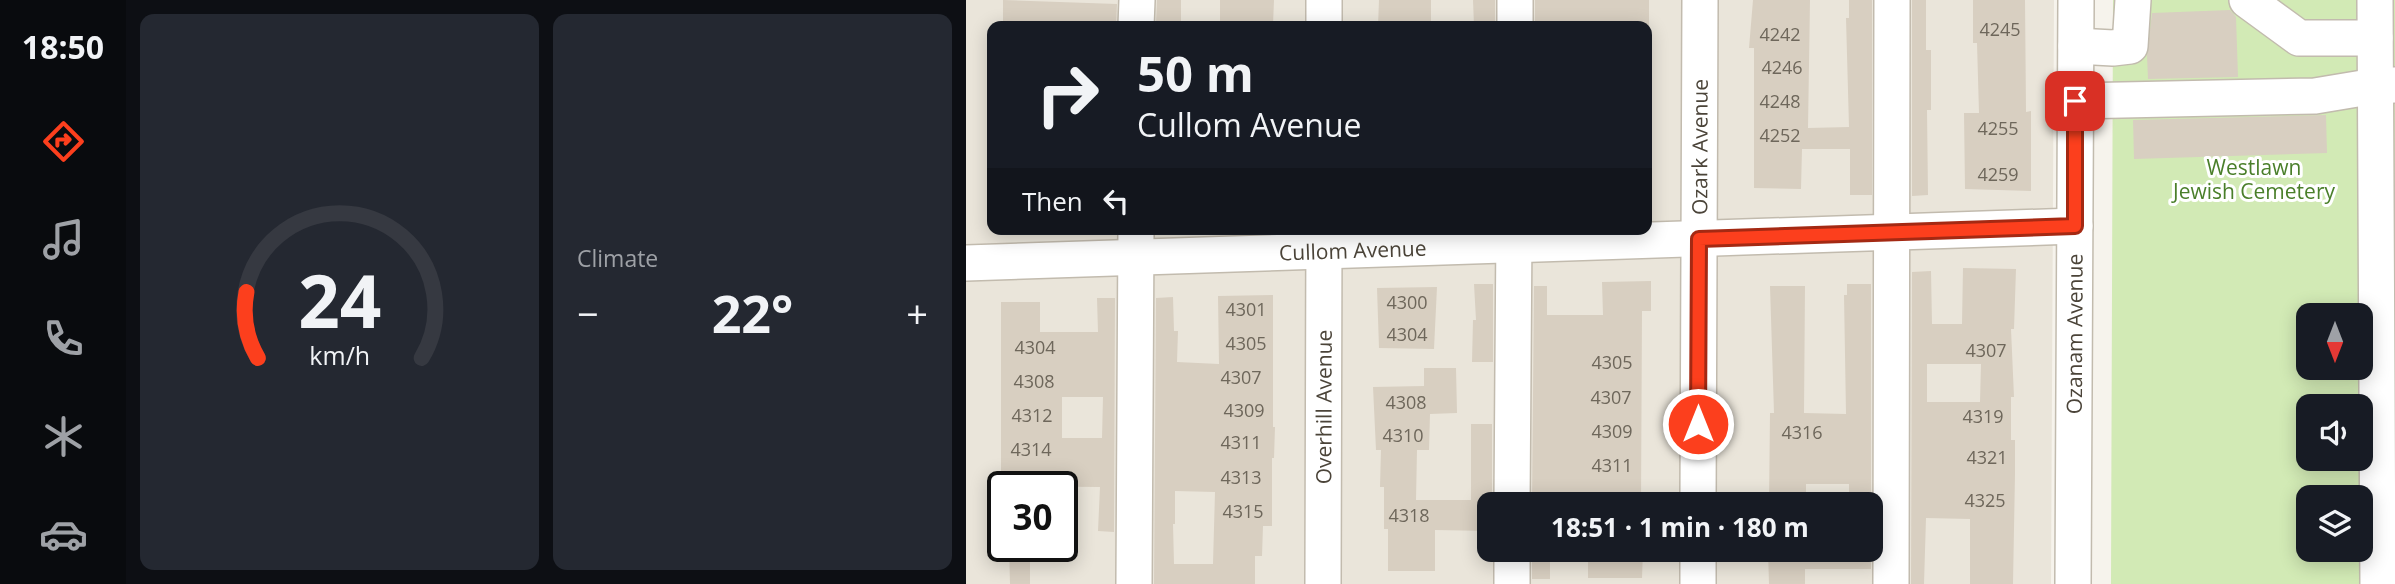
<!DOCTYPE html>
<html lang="en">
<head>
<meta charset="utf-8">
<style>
	body { margin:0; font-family:"Open Sans",sans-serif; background:#242831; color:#f1f3f6; height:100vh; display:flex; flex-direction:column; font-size:26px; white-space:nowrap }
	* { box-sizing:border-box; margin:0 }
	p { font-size:23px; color:#9ea1a6 }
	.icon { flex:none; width:38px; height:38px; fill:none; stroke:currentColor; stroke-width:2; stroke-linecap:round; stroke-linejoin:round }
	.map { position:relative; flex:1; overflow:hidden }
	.panel { display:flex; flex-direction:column; gap:14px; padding:14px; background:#0d0f14; width:840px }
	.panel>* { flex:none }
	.top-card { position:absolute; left:21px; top:21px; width:665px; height:214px; border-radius:14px; box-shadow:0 4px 18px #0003; background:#171b24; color:#f1f3f6; overflow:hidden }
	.needle { width:46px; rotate:180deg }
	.fabs { position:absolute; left:1330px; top:303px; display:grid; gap:14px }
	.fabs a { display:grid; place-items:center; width:77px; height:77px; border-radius:14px; background:#171b24; box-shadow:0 4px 18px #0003; font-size:35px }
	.speed { position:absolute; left:21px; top:471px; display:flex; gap:14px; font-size:35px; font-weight:700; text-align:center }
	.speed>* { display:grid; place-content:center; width:91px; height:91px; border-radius:50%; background:#171b24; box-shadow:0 4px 18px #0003; line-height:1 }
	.speed .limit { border:4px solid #111; border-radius:10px; background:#fff; color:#111 }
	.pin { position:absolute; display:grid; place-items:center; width:60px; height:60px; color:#fff; margin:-30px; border-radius:14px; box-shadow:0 4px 10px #0006 }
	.me { position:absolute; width:77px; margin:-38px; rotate:0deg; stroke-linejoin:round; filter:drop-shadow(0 0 5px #0008) }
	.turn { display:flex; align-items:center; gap:24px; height:147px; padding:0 35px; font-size:32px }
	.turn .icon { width:91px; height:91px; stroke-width:2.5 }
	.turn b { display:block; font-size:49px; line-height:60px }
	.then { display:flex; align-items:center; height:66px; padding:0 35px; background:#0003; gap:14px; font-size:26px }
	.big { font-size:52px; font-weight:700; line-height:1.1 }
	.panel .widget { flex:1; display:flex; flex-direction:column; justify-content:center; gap:10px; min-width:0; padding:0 24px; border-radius:14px; background:#242831 }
	.panel .dial { align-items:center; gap:0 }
	.dial svg { height:182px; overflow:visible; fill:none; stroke:#363941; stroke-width:7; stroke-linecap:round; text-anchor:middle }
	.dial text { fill:#f1f3f6; stroke:none }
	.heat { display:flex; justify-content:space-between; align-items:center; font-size:38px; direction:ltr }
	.panel .tiles { flex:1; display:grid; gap:14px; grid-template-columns:repeat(2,1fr) }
	.trip { position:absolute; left:511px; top:492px; width:406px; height:70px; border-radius:14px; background:#171b24; box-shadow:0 4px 18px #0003; font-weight:700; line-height:70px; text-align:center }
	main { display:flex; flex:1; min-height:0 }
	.dock { display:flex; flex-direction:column; width:126px; justify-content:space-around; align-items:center; background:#090b0e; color:#9ea1a6 }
	.dock .icon { width:49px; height:49px }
	.dock .on { color:#fc3f1d }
	.dock b { font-size:32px; color:#f1f3f6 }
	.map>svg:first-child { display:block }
</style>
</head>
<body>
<main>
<nav class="dock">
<b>18:50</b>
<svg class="icon on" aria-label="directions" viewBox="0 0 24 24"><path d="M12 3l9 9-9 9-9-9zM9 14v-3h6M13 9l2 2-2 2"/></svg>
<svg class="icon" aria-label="music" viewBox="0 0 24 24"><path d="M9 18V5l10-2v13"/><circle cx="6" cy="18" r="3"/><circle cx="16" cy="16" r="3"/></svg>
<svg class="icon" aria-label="phone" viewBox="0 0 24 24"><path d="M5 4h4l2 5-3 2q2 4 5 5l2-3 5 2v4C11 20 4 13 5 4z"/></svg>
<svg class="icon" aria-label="climate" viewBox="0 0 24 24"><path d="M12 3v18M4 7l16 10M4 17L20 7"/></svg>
<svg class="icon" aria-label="car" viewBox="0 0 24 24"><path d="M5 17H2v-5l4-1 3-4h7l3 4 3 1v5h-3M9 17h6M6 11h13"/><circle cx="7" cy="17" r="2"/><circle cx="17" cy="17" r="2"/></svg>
</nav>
<section class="panel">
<div class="tiles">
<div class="widget dial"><svg viewBox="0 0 100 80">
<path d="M14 69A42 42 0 1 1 86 69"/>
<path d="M14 69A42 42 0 0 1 9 40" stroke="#fc3f1d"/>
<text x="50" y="56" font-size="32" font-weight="700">24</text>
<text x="50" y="72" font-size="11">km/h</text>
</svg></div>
<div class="widget"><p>Climate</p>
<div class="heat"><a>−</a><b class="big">22°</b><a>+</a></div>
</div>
</div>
</section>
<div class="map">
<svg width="1429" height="584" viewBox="0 0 1429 584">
	<rect width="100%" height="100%" fill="#f6f3ec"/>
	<path fill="#eae5da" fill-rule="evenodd" d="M0,0H1088L1085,584H0ZM26,26H681V229H26ZM37,486H96V546H37ZM523,504H905V550H523Z"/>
	<path fill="#d2eab5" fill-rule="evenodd" d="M1147,0H1429V584H1145ZM1342,315H1395V368H1342ZM1342,406H1395V458H1342ZM1342,497H1395V550H1342Z"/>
	<g fill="#d8cfc1" fill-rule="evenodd">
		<path d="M37,0L151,4L150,26H37Z"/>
		<path d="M191,0H215V23H190Z"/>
		<path d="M254,0H308L307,25H254Z"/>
		<path d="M413,0H465V26H412Z"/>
		<path d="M507,0H529V26H508Z"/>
		<rect x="569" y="0" width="114" height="26"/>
		<path d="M787,0H844L842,128L883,127L880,18H883V0H906V195H884V149H836L835,189L788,188V48H783Z"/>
		<path d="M946,0H960V50H965V110H961L962,195L946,196Z"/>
		<path d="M1007,0H1059L1060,112L1065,111V191L999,189L998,113H1013L1011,43H1007Z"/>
		<path d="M1264,10L1270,17L1272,77L1182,79L1181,56L1186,13Z"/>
		<path d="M1360,115L1361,153L1168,159L1167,120Z"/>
		<path d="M997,268L1050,269L1048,329H1045L1048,397H1045V440H1049V474L1047,584H1004V519L960,518L958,584H945L946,272L965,271L966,324H996ZM961,364H1015L1014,402H961Z"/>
		<path d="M685,281V311H676L675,504H566L568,286H581V315H637L636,282Z"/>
		<path d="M508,284H527V362H506L507,320H510Z"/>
		<path d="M881,284H905V569H839V584H803L802,550H905V504H883V484H840V504H803L804,413H808L804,286H839L838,413L880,414L878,295H881Z"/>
		<path d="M471,287L468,349L413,348L411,288Z"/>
		<path d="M307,295V427H309L308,458H306V526H297L296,556H289V584H188L190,298L207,297L208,331H212L211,362L253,364L252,296ZM209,491L249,492L247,564H208L207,524H209Z"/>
		<path d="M131,298H149L148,532L132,531L134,487L35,486V302H74V332H132ZM96,397H137L136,438H96Z"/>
		<path d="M458,368H490L491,413L464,414L463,450H451L450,500H505V424H526V504H523V531L469,530V571H422V529H418V487H414L415,450H410L407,387L458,386Z"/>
		<path d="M43,546H64V584H44Z"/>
		<path d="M622,550H677L676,578H622Z"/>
		<rect x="566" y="554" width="18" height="25"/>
	</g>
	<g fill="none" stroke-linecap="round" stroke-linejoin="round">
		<g stroke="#c2bbae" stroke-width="38">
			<g id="minor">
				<path d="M1281,0L1333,38H1409"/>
				<path d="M1409,0L1412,584"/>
				<path d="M170,26L171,0"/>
				<path d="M358,26V0"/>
				<path d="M549,26V0"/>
				<path d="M1110,46L1147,48L1164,46L1167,0"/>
				<path d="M1109,101L1349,96L1409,86L1429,85"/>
				<path id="s1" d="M0,263L1109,226"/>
				<path d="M546,504L548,229"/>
				<path id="s2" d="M732,504L734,0"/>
				<path d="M168,584L170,229"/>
				<path id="s3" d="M357,584L358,229"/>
				<path d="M546,584V550"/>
				<path d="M732,584V550"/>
				<path d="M925,584L926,0"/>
				<path id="s4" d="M1107,584L1110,0"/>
			</g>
		</g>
		<use href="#minor" stroke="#fff" stroke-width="35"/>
	</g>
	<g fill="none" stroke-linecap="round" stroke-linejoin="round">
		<g stroke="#a42913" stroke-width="18">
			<path id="route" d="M732,424L733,239L1109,226V101"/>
		</g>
		<use href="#route" stroke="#fc3f1d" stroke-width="12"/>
	</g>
	<g text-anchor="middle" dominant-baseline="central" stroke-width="6" stroke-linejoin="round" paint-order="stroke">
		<g font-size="18" fill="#6e675b">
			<text x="1034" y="29">4245</text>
			<text x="814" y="34">4242</text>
			<text x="816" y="67">4246</text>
			<text x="814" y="101">4248</text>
			<text x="1032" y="128">4255</text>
			<text x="814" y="135">4252</text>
			<text x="1032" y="174">4259</text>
			<text x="441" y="302">4300</text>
			<text x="280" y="309">4301</text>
			<text x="441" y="334">4304</text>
			<text x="280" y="343">4305</text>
			<text x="69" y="347">4304</text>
			<text x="1020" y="350">4307</text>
			<text x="646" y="362">4305</text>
			<text x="275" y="377">4307</text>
			<text x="68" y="381">4308</text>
			<text x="645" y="397">4307</text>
			<text x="440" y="402">4308</text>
			<text x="278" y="410">4309</text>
			<text x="66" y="415">4312</text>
			<text x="1017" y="416">4319</text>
			<text x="646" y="431">4309</text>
			<text x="836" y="432">4316</text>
			<text x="437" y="435">4310</text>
			<text x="275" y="442">4311</text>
			<text x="65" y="449">4314</text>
			<text x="1021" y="457">4321</text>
			<text x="646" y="465">4311</text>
			<text x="275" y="477">4313</text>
			<text x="1019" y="500">4325</text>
			<text x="277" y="511">4315</text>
			<text x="443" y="515">4318</text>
		</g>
		<g font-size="21" fill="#4b4439" stroke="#fff">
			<text stroke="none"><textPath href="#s2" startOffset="357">Ozark Avenue</textPath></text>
			<text stroke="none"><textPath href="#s1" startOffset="387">Cullom Avenue</textPath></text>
			<text stroke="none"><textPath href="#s4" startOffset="250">Ozanam Avenue</textPath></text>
			<text stroke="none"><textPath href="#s3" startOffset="177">Overhill Avenue</textPath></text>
		</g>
		<g font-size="21" fill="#4a7f2a" stroke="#fff">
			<text x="1288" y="167">Westlawn<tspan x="1288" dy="24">Jewish Cemetery</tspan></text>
		</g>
	</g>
</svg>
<div class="fabs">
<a><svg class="needle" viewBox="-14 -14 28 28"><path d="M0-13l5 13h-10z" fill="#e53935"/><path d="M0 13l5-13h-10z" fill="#9ea1a6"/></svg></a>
<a><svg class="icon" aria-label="sound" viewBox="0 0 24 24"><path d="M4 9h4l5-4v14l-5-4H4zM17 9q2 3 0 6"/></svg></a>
<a><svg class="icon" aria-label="layers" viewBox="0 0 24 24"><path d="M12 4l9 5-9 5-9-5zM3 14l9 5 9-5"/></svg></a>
</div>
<div class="speed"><div class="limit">30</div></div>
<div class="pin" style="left:1109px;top:101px;background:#d93025"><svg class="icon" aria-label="arrive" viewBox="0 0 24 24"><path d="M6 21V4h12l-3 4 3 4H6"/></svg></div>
<svg class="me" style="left:732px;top:424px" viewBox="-20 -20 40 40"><circle r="17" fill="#fc3f1d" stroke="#fff" stroke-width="3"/><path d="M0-11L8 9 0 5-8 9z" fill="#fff"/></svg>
<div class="trip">18:51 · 1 min · 180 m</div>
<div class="top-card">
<div class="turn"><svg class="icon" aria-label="right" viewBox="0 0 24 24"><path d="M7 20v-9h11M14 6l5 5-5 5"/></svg><div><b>50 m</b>Cullom Avenue</div></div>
<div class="then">Then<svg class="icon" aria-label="left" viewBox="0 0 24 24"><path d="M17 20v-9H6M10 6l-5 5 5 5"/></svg></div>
</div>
</div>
</main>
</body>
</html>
